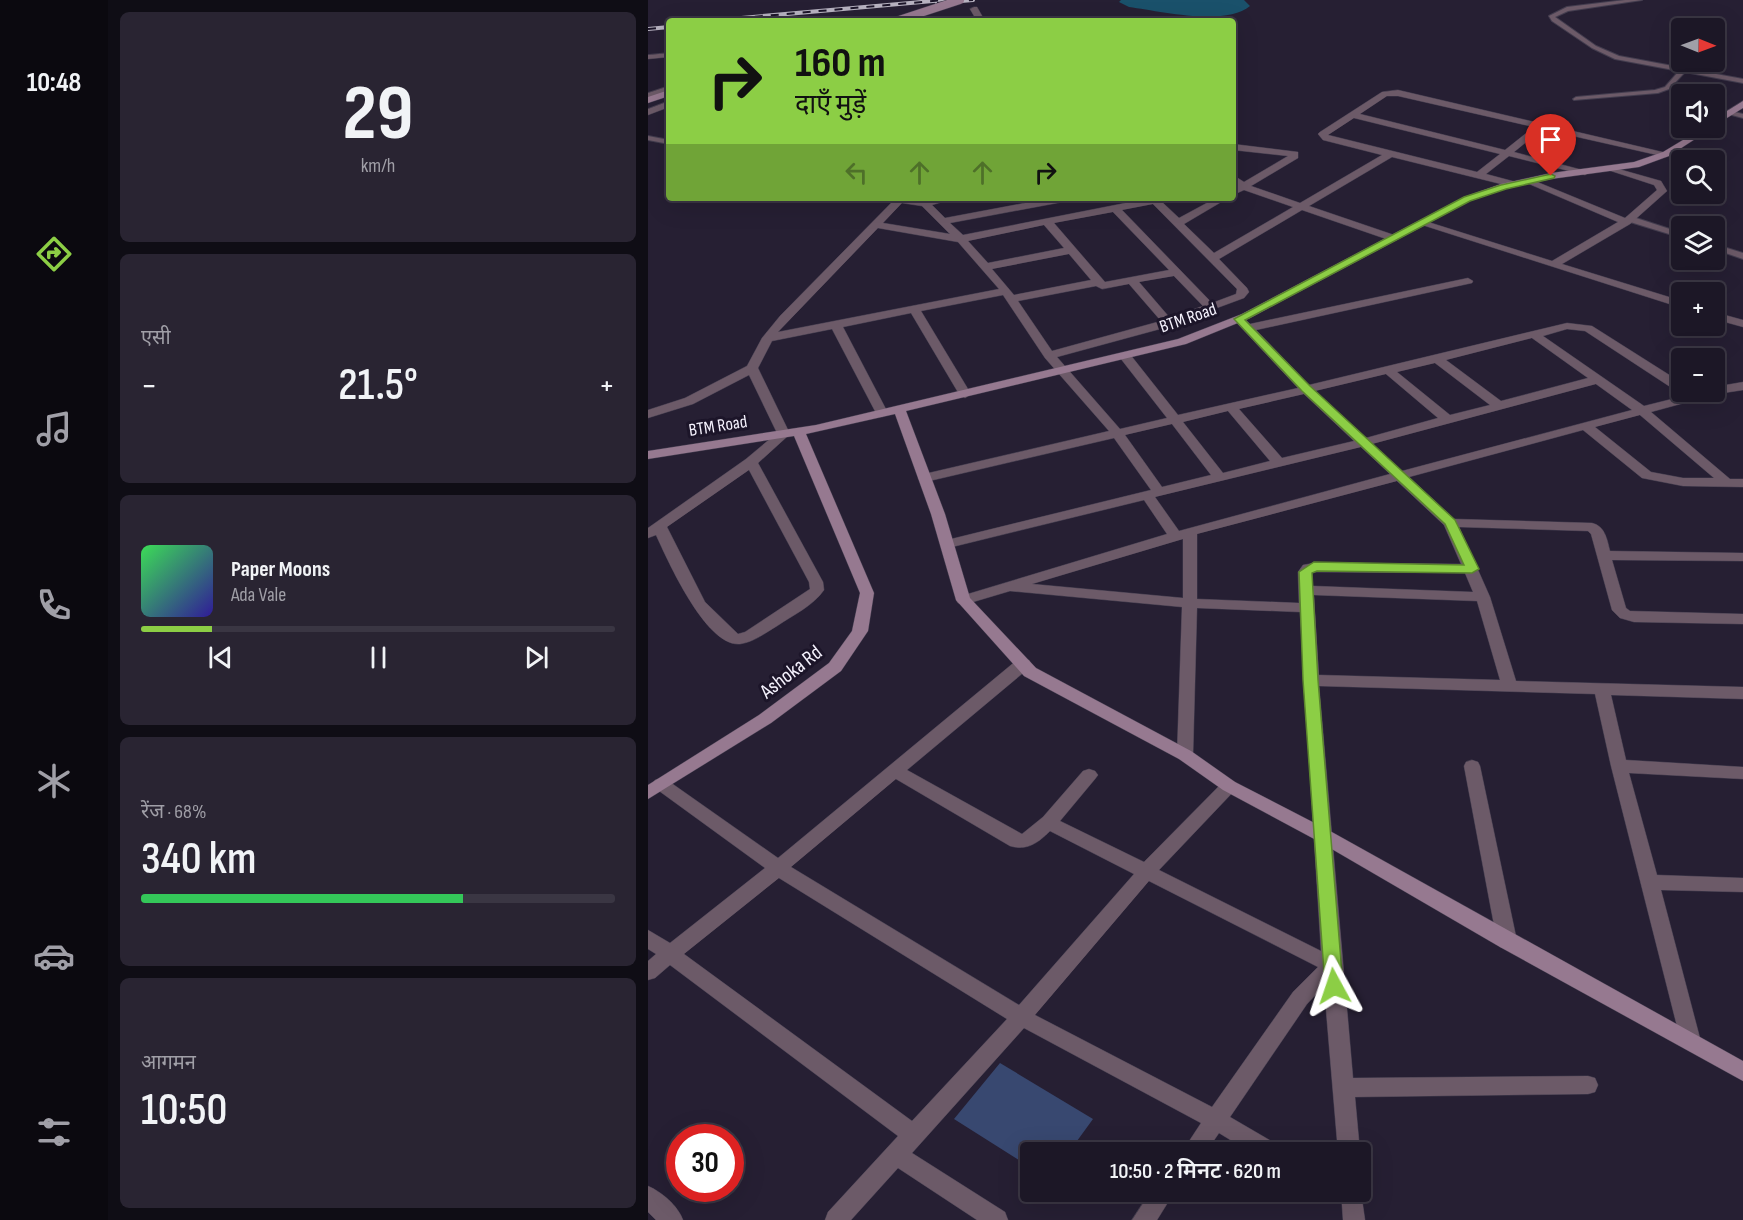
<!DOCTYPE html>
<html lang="hi">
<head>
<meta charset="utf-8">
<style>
	body { margin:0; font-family:"Sofia Sans Condensed","Noto Sans Devanagari",sans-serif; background:#292432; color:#f1f3f6; height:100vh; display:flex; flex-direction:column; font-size:22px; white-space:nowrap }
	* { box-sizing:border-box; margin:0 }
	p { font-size:20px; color:#a09fa7 }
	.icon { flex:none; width:33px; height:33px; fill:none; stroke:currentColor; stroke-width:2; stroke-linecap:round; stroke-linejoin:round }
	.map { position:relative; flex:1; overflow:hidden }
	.sheet { display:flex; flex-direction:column; gap:12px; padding:12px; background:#0f0d15; width:540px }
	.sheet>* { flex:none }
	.banner { position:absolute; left:18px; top:18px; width:570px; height:183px; border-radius:6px; box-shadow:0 6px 24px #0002,0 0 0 2px #3a3643; background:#8cce45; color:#111; overflow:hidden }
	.needle { width:39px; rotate:91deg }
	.tools { position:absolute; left:1023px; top:18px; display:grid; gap:12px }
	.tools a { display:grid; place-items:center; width:54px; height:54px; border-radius:6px; background:#1c1726; box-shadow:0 6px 24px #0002,0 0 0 2px #3a3643; font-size:30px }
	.speed { position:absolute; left:18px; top:1124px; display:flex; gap:12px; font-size:30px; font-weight:700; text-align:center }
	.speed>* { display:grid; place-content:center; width:78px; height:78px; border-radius:50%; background:#1c1726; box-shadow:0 6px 24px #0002,0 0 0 2px #3a3643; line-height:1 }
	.speed .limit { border:9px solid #d22; background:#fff; color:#111 }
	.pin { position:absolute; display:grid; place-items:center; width:51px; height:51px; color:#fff; margin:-62px -26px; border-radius:50% 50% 50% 0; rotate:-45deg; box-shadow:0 0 6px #0007 }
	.pin .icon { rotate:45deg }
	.me { position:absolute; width:66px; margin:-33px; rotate:355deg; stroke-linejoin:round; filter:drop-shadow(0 0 4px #0008) }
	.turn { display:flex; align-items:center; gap:21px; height:126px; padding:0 30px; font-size:27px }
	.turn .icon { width:78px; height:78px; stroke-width:2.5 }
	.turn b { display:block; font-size:42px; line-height:51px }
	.lanes { display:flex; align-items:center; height:57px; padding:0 30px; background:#0003; justify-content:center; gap:30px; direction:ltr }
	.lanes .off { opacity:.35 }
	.big { font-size:45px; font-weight:600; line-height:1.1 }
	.sheet .tile { flex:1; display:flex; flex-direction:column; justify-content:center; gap:9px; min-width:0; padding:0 21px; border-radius:9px; background:#292432 }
	.sheet .dial { align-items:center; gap:0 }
	.dial b { font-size:78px; line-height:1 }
	.song { display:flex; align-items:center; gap:18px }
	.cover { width:72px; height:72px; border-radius:9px; background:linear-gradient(135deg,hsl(130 70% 55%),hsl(250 70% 35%)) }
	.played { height:6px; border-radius:3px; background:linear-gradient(90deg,#8cce45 15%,#3a3643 15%) }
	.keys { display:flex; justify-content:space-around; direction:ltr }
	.heat { display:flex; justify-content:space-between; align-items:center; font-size:33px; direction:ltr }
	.charge { height:9px; border-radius:4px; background:linear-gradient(90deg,#34c759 68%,#3a3643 0) }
	.trip { position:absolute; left:372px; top:1142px; width:351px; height:60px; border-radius:6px; background:#1c1726; box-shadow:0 6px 24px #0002,0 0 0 2px #3a3643; font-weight:600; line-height:60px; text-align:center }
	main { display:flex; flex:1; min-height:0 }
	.tabs { display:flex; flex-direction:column; width:108px; justify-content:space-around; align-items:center; background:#0b090f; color:#a09fa7 }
	.tabs .icon { width:42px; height:42px }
	.tabs .selected { color:#8cce45 }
	.tabs b { font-size:27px; color:#f1f3f6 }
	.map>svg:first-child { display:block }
</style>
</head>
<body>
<main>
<nav class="tabs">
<b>10:48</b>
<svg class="icon selected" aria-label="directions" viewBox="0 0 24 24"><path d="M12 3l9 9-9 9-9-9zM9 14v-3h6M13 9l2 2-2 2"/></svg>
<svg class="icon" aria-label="music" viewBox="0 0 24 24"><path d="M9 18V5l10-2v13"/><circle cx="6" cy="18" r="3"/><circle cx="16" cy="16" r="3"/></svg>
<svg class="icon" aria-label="phone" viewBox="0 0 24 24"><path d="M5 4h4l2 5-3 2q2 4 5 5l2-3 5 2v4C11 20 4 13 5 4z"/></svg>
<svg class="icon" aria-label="climate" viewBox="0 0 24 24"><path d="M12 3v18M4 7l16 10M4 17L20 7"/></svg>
<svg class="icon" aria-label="car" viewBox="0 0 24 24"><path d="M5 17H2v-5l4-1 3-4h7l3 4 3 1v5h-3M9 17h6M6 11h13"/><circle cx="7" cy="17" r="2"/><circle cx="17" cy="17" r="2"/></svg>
<svg class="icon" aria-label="filters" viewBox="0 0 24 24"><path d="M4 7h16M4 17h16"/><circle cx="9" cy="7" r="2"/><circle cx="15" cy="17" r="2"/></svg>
</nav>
<section class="sheet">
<div class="tile dial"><b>29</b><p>km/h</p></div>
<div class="tile"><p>एसी</p>
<div class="heat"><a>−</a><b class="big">21.5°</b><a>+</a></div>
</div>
<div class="tile">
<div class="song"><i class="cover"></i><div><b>Paper Moons</b><p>Ada Vale</p></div></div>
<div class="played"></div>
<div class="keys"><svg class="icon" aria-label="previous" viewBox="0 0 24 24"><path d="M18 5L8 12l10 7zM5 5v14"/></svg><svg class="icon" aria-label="pause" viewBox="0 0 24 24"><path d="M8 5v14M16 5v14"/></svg><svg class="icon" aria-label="next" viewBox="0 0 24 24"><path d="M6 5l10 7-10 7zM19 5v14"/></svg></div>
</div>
<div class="tile"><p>रेंज · 68%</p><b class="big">340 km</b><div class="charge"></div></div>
<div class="tile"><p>आगमन</p><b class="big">10:50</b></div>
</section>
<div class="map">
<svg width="1095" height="1220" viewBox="0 0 1095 1220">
	<rect width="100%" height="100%" fill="#261f33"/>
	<path fill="#1a516b" d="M473,0H596L602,6C577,27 512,11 481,7L471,2Z"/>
	<path fill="#384870" d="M352,1063L445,1119L421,1152H382V1167L306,1119Z"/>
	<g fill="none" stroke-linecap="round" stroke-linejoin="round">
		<g stroke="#433d4f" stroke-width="2">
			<g id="lane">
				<path d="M977,0H994L920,11L907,17L948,46L971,56L1095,79V83L1037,72L1021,89L1010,93L926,100L925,99L928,97L1007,90L1017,87L1031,71L967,59L944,48L904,21L901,16L919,7Z"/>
				<path d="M1082,111L1095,114V118L1080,114L1079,113Z"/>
				<path d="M0,136L21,140V144L0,140Z"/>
				<path d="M979,217H985L1034,233V238L979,221Z"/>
				<path d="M1066,244L1095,253V259L1066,249Z"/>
			</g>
		</g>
		<g stroke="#433d4f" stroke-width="1">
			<g id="street">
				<path d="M326,7H329L337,21H329L322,9Z"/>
				<path d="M21,53V57L0,59V55Z"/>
				<path d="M21,86V92L0,99V93Z"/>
				<path d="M750,90L1023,154L1018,157L894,129L866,152L942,172L937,175L861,156L838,174L868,182L870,184L865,187L744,157L661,206L749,236V240H741L654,210L571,259L599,288L601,292L596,298L512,329L409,357L472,429L519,418L473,359V353H481L530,415L650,388L587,321V317H595L602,324L820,278L825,281L824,283L608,330L661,385L919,323L944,326L1034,383V392H1038H1030L937,331L919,329L895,336L996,406L1052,392H1066V387L1095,382V390L1069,394L1003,412L1082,479H1095V487L1035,486L994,478L935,430L761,477L806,519L944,523C957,526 959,539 962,551L1095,553V561L964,560L978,608L982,611L1095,614V624L986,622L972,618L964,610L943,534L940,531L811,527L842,597L868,681L1095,687V699L963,695L978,760L1095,767V779L981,773L1009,875L1095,878V892L1013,890L1053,1042L1050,1048L1043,1051L1036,1048L1033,1042L963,766L947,694L671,686L705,1078L940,1076L947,1078L950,1085L947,1092L940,1094L707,1097L712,1152H690L676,986L659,1004L582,1117L630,1145L633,1152H602L571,1133L558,1152H534L553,1123L376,1028L264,1153L357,1212L360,1220H329L250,1168L203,1220H177L180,1212L250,1136L22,965L7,978L0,980V961L8,954L0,949V930L22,943L117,868L7,788L4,784L7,780L13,778L19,780L130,858L369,660H381L383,664L381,668L259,770L374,834L395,817L435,771L441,769L447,771L450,775L447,779L412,821L496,862L575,782L581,780L587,782L590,786L587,790L511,870L673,951L652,612L549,608L545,755L543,759H531L529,755L534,607L362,591L315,605L310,603L308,600L310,597L519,534L496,500L300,548L295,547L293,544L295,541L503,490L466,438L277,482L272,481L270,478L272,475L461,431L397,358L355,295L273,311L323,394L317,398L311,394L263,313L195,327L240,413L234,417L228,413L184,329L124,341L110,368L142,434L110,463L175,582L176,590C165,606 145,615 129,626C117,633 106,642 92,644C58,647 20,561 8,535L0,538V528L98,459L129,433L101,375L45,404L0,418V410L37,398L99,366L114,338L132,316L248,198L277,200L308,198L284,205L297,218L404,198H425L420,201L302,223L315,235L503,198H523L514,202L531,218L568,198H580L536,224L566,253L645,207L596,190L585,195V188L589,186L585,183V175L596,182L640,156L585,150V144L650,152V158L603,186L652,203L734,155L675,140L670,134L672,132L734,92ZM739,96H750L886,127L857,150L712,114ZM706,118L852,154L829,172L680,135ZM254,203L274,206L302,234L235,223ZM505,204L589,289L588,294L564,303L474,210ZM465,212L521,270L457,282L406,223ZM396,225L416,248L340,263L320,241ZM230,228L310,242L351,289L130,332ZM421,254L443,280L366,295L344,269ZM526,276L555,306L522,318L491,282ZM481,284L513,321L404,351L370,301L448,286L454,289ZM884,338L940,378L853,401L798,360ZM787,363L842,405L802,415L749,372ZM738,374L790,418L718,438L667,391ZM948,384L984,410L754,471L724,444ZM656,394L706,441L634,458L591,409ZM580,411L622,461L575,473L535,422ZM992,415L1066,478H1035L1003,472L947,427ZM524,424L563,475L514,487L477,435ZM713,447L742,474L531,531L507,497ZM101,470L161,582L162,589L97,632L90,634L57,602L19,527ZM749,481L796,525L813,564L666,563L655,565L650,572L651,603L549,599V534ZM535,539V598L384,584ZM664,572L817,573L825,592L665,586ZM666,595L829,601L852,680L671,675ZM248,779L362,846C379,851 390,843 402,831L486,874L371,1005L143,867ZM131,878L359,1019L264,1121L36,954ZM501,881L670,967L645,992L564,1107L387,1015Z"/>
				<path d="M21,101V107L0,115V109Z"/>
				<path d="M960,166L1013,181L1019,191L982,224L914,264L1034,301V308L768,223L777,221L904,261L970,222L874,181L882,179L977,218L1009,190L1006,185L960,170Z"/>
				<path d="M1066,312L1095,320V327L1066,319Z"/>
				<path d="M824,760L830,762L832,766L869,941L866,947L859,949L852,947L849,941L816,766L818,762Z"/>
				<path d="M712,1185L717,1220H695L693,1191H712Z"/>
				<path d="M0,1186C14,1192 30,1206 35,1220H8L0,1212Z"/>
				<path d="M503,1191H527L509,1220H484Z"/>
			</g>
		</g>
		<g stroke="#433d4f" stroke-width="1">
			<g id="secondary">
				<path d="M21,90V96L0,103V97Z"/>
				<path d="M1095,101V108L1066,126V119Z"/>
				<path d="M1055,128H1064L1021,156L991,167L903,179L859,188L822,201L602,318L538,344L258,411L297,514L322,598L388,668L543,751L587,782L682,831L1095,1061V1081L852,947L670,841L575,790L531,759L376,676L308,600L283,514L247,414L158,434L226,593L220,631L193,671L123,723L0,799V785L111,715L181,663L204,631L212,593L146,436L0,459V451L168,425L530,339L594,314L816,197L853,184L903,173L986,162L1015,152Z"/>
			</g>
		</g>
		<use href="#lane" fill="#6c5a68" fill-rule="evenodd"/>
		<use href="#street" fill="#6c5a68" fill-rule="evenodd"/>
		<use href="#secondary" fill="#967990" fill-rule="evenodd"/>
		<g stroke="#b7b2c0" stroke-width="4">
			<g id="rail">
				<path d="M289,3L325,0"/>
				<path d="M59,21L296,0"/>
				<path d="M0,29L21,27"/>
			</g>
		</g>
		<use href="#rail" stroke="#1c1529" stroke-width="2" stroke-dasharray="8" stroke-linecap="butt"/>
		<g stroke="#433d4f" stroke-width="9" stroke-linecap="butt">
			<path id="secondary-bridge" d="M248,21L312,0"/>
		</g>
		<use href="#secondary-bridge" stroke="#967990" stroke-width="8"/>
	</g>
	<path fill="#8cce45" stroke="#5b862d" stroke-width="1.5" d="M903,174L907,176L906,178L858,189L822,201L597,320L662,386L807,520L831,569L824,573L669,571L664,573L670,680L695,986L693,991L686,994L680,991L677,986L655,680L651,572L666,562L816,565L797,524L654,391L586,319L816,197L853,185Z"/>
	<g text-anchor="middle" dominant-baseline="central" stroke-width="6" stroke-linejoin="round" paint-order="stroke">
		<g font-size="18" fill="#f5f2fd" stroke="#1c1529">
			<text transform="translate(540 318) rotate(-19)">BTM Road</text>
			<text transform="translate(70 426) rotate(-9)">BTM Road</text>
		</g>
		<g font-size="21" fill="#f5f2fd" stroke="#1c1529">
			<text transform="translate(143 672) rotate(-38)">Ashoka Rd</text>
		</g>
	</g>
</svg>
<div class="tools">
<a><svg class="needle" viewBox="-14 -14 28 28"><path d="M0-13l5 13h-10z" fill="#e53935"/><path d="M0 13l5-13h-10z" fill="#a09fa7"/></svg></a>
<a><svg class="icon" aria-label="sound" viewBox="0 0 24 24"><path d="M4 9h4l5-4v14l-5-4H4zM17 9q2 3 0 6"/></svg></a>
<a><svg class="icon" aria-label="search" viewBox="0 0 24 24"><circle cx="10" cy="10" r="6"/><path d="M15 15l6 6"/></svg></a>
<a><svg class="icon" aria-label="layers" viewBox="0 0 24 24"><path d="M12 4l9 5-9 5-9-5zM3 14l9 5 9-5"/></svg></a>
<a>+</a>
<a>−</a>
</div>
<div class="speed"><div class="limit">30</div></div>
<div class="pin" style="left:903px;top:176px;background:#d93025"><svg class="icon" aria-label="arrive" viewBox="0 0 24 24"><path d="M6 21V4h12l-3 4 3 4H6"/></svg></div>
<svg class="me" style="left:686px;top:986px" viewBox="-20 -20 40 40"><path d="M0-17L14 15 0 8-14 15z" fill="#8cce45" stroke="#fff" stroke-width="4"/></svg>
<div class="trip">10:50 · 2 मिनट · 620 m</div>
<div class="banner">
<div class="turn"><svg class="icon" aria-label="right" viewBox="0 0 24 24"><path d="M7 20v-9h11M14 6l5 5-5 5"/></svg><div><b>160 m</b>दाएँ मुड़ें</div></div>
<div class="lanes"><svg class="icon off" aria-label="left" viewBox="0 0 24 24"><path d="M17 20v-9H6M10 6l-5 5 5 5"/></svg><svg class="icon off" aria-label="ahead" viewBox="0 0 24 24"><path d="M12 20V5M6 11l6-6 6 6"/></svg><svg class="icon off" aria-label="ahead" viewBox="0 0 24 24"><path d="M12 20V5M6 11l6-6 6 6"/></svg><svg class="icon" aria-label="right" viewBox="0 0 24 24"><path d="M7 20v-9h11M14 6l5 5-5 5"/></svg></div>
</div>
</div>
</main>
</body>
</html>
